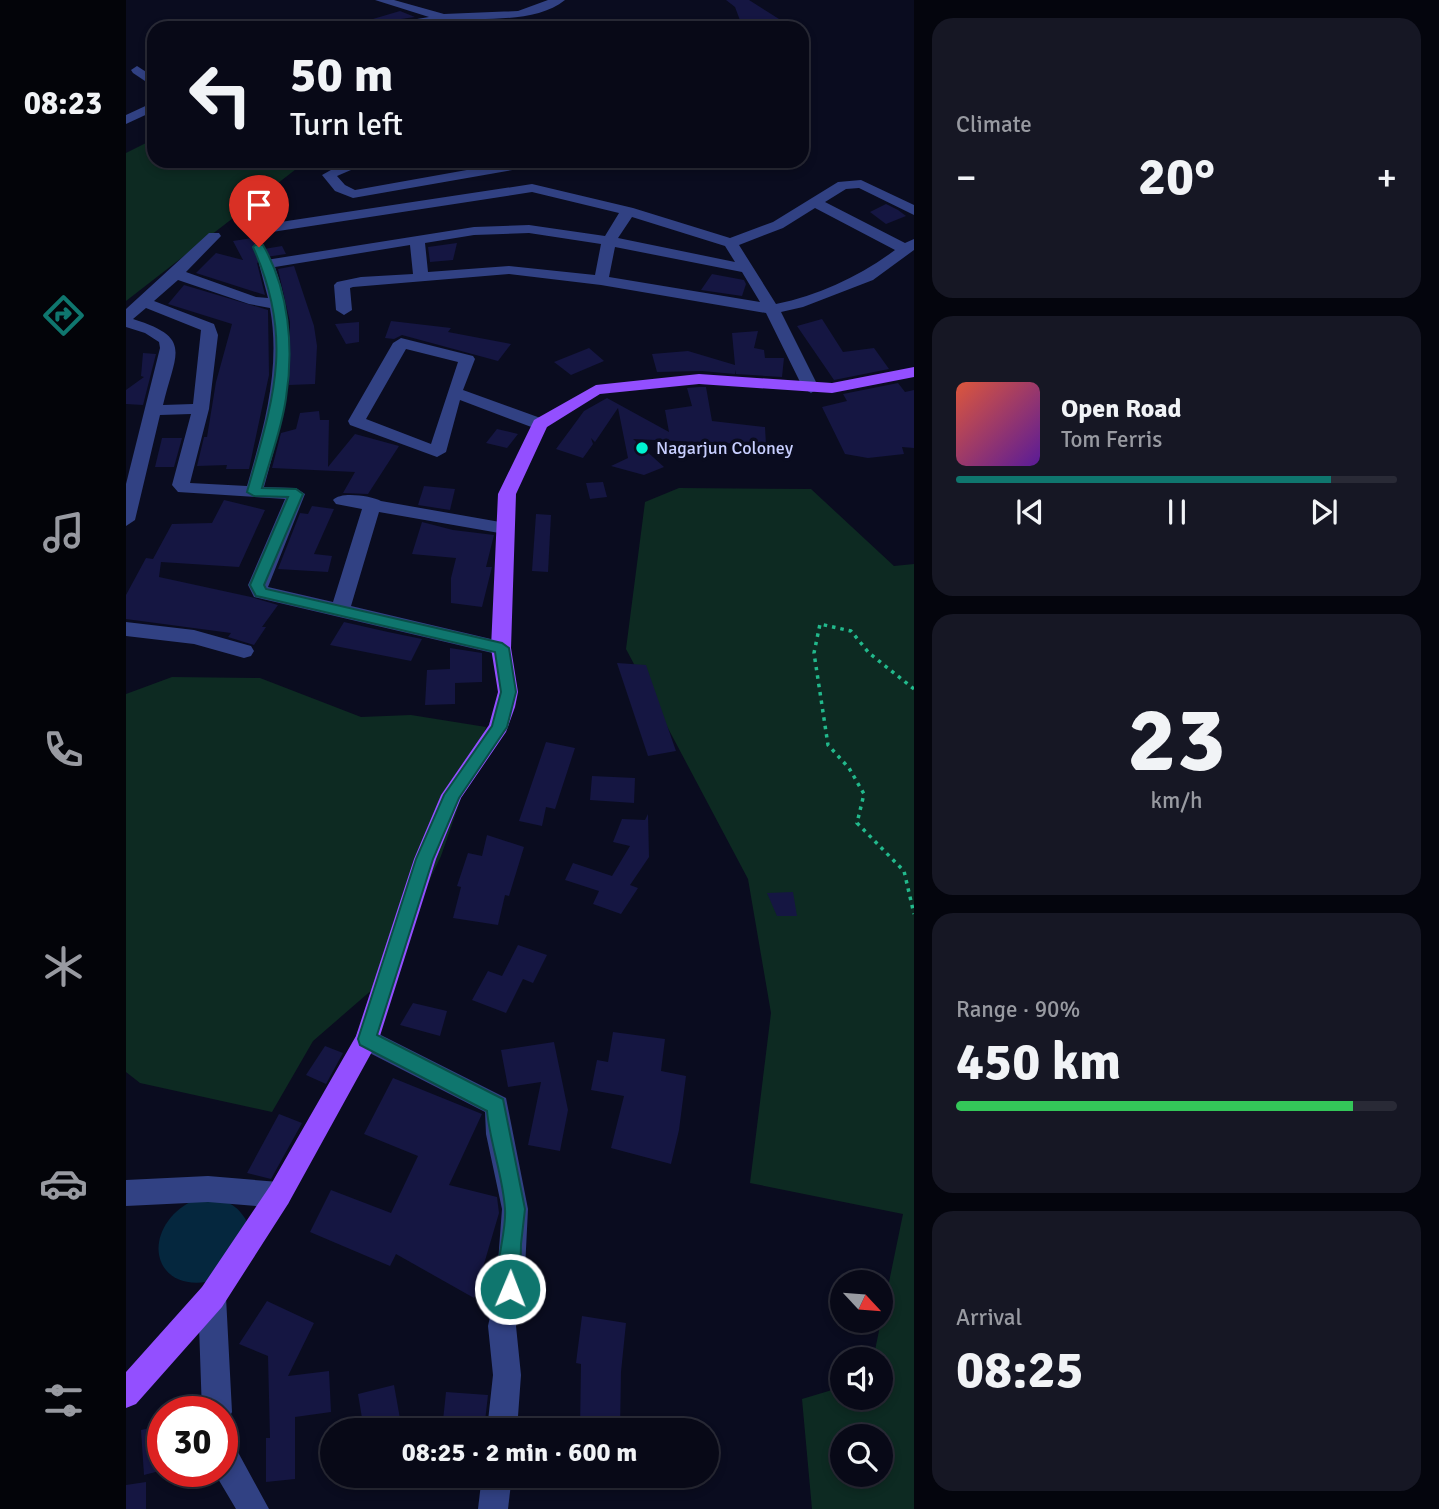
<!DOCTYPE html>
<html lang="en">
<head>
<meta charset="utf-8">
<style>
	body { margin:0; font-family:Signika,sans-serif; background:#161724; color:#f1f3f6; height:100vh; display:flex; flex-direction:column; font-size:26px; white-space:nowrap }
	* { box-sizing:border-box; margin:0 }
	p { font-size:23px; color:#989aa1 }
	.icon { flex:none; width:38px; height:38px; fill:none; stroke:currentColor; stroke-width:2; stroke-linecap:round; stroke-linejoin:round }
	.map { position:relative; flex:1; overflow:hidden }
	.details { display:flex; flex-direction:column; gap:18px; padding:18px; background:#04050d; width:525px }
	.details>* { flex:none }
	.banner { position:absolute; left:21px; top:21px; width:662px; height:147px; border-radius:21px; box-shadow:0 4px 10px #0003,0 0 0 2px #292a36; background:#080917; color:#f1f3f6; overflow:hidden }
	.needle { width:46px; rotate:116deg }
	.fabs { position:absolute; left:704px; top:1270px; display:grid; gap:14px }
	.fabs a { display:grid; place-items:center; width:63px; height:63px; border-radius:50%; background:#080917; box-shadow:0 4px 10px #0003,0 0 0 2px #292a36; font-size:35px }
	.speed { position:absolute; left:21px; top:1396px; display:flex; gap:14px; font-size:35px; font-weight:700; text-align:center }
	.speed>* { display:grid; place-content:center; width:91px; height:91px; border-radius:50%; background:#080917; box-shadow:0 4px 10px #0003,0 0 0 2px #292a36; line-height:1 }
	.speed .limit { border:10px solid #d22; background:#fff; color:#111 }
	.pin { position:absolute; display:grid; place-items:center; width:60px; height:60px; color:#fff; margin:-72px -30px; border-radius:50% 50% 50% 0; rotate:-45deg; box-shadow:0 0 7px #0007 }
	.pin .icon { rotate:45deg }
	.me { position:absolute; width:77px; margin:-38px; rotate:1deg; stroke-linejoin:round; filter:drop-shadow(0 0 5px #0008) }
	.turn { display:flex; align-items:center; gap:24px; height:147px; padding:0 28px; font-size:32px }
	.turn .icon { width:91px; height:91px; stroke-width:2.5 }
	.turn b { display:block; font-size:49px; line-height:60px }
	.big { font-size:52px; font-weight:800; line-height:1.1 }
	.details .card { flex:1; display:flex; flex-direction:column; justify-content:center; gap:10px; min-width:0; padding:0 24px; border-radius:21px; background:#161724 }
	.details .dial { align-items:center; gap:0 }
	.dial b { font-size:91px; line-height:1 }
	.song { display:flex; align-items:center; gap:21px }
	.cover { width:84px; height:84px; border-radius:10px; background:linear-gradient(135deg,hsl(10 70% 55%),hsl(270 70% 35%)) }
	.played { height:7px; border-radius:4px; background:linear-gradient(90deg,#0f766e 85%,#292a36 85%) }
	.keys { display:flex; justify-content:space-around; direction:ltr }
	.heat { display:flex; justify-content:space-between; align-items:center; font-size:38px; direction:ltr }
	.charge { height:10px; border-radius:5px; background:linear-gradient(90deg,#34c759 90%,#292a36 0) }
	.trip { position:absolute; left:194px; top:1418px; width:399px; height:70px; border-radius:35px; background:#080917; box-shadow:0 4px 10px #0003,0 0 0 2px #292a36; font-weight:800; line-height:70px; text-align:center }
	main { display:flex; flex:1; min-height:0 }
	.menu { display:flex; flex-direction:column; width:126px; justify-content:space-around; align-items:center; background:#030409; color:#989aa1 }
	.menu .icon { width:49px; height:49px }
	.menu .active { color:#0f766e }
	.menu b { font-size:32px; color:#f1f3f6 }
	.map>svg:first-child { display:block }
</style>
</head>
<body>
<main>
<nav class="menu">
<b>08:23</b>
<svg class="icon active" aria-label="directions" viewBox="0 0 24 24"><path d="M12 3l9 9-9 9-9-9zM9 14v-3h6M13 9l2 2-2 2"/></svg>
<svg class="icon" aria-label="music" viewBox="0 0 24 24"><path d="M9 18V5l10-2v13"/><circle cx="6" cy="18" r="3"/><circle cx="16" cy="16" r="3"/></svg>
<svg class="icon" aria-label="phone" viewBox="0 0 24 24"><path d="M5 4h4l2 5-3 2q2 4 5 5l2-3 5 2v4C11 20 4 13 5 4z"/></svg>
<svg class="icon" aria-label="climate" viewBox="0 0 24 24"><path d="M12 3v18M4 7l16 10M4 17L20 7"/></svg>
<svg class="icon" aria-label="car" viewBox="0 0 24 24"><path d="M5 17H2v-5l4-1 3-4h7l3 4 3 1v5h-3M9 17h6M6 11h13"/><circle cx="7" cy="17" r="2"/><circle cx="17" cy="17" r="2"/></svg>
<svg class="icon" aria-label="filters" viewBox="0 0 24 24"><path d="M4 7h16M4 17h16"/><circle cx="9" cy="7" r="2"/><circle cx="15" cy="17" r="2"/></svg>
</nav>
<div class="map">
<svg width="788" height="1509" viewBox="0 0 788 1509">
	<rect width="100%" height="100%" fill="#0a0c1f"/>
	<g fill="#0d2a22" fill-rule="evenodd">
		<path d="M28,139V161H200L174,166L0,301V153Z"/>
		<path d="M553,488L685,489L768,566L788,564V1509H686L676,1399L716,1387V1398H754V1360H747L777,1214L624,1183L645,1013L622,879L500,649L519,502ZM716,1437H754V1475H716Z"/>
		<path d="M46,677L134,678L235,717L285,715L360,727L315,856L255,982L187,1041L146,1112L14,1083L0,1072V694Z"/>
	</g>
	<path fill="#05273e" d="M72,1198C95,1199 109,1200 121,1222L93,1279C24,1300 10,1225 72,1198Z"/>
	<g fill="#151642">
		<path d="M600,0H623L653,19L615,23L609,7Z"/>
		<path d="M274,11L289,17L261,21L252,28H230V24Z"/>
		<path d="M760,204L772,210L780,216L760,224L744,212Z"/>
		<path d="M126,238L132,250L156,246L160,254L140,257L131,263L139,295L70,273L90,253L117,260L107,241Z"/>
		<path d="M331,243L327,260L304,262L302,247Z"/>
		<path d="M168,266L188,326L191,346L189,384L163,385L164,322L152,269Z"/>
		<path d="M586,274L618,280L620,284L616,296L575,290Z"/>
		<path d="M58,285L142,310L143,375L123,469H100L101,465L71,466L78,437H81L90,382L106,324L42,304Z"/>
		<path d="M696,319L717,352L748,348L763,369L708,380L671,326Z"/>
		<path d="M265,321L325,328L322,332L385,344L372,361L276,335L268,339L259,338Z"/>
		<path d="M233,322V342L220,344L209,324Z"/>
		<path d="M632,331L628,348L638,350L639,358H658L656,377L610,374L609,370V374L576,371L531,372L526,354L562,351L609,365L606,333Z"/>
		<path d="M463,348L478,361L445,375L428,362Z"/>
		<path d="M17,353L30,354L17,405L0,404V390L18,377L15,376Z"/>
		<path d="M772,383L779,392L788,390V448L776,447L778,454L742,458L719,454L696,407L721,401L717,394Z"/>
		<path d="M573,387H580L586,421L639,427L640,445L507,439L538,467L518,475L485,466L502,458L492,408L469,442L465,438L467,444L457,458L430,449L458,411L481,398L543,432L539,410L566,406L561,388Z"/>
		<path d="M193,411L194,420H203L202,467L229,434L273,446L242,494L217,493L229,472L146,468L155,433L170,429L174,413Z"/>
		<path d="M371,429L392,434L381,448L360,443Z"/>
		<path d="M36,438H56L48,467H29Z"/>
		<path d="M477,482L481,497L464,499L460,483Z"/>
		<path d="M298,486L329,489L324,510L292,505Z"/>
		<path d="M98,500L139,510L113,567L35,562L33,577L125,597L152,605L136,627H140L128,645L102,637L105,633L0,619V595L20,558L27,559L46,524L86,523Z"/>
		<path d="M186,506L208,509L188,554L206,556L202,572L152,569L174,513L182,514Z"/>
		<path d="M410,514L425,515L422,572L406,571Z"/>
		<path d="M296,522L327,530L368,535L360,567H366L356,607L325,603V578L330,558L286,554Z"/>
		<path d="M218,622L262,632L296,639L285,661L204,645Z"/>
		<path d="M324,648L356,653V682L329,683V704L299,705L301,670L324,669Z"/>
		<path d="M491,663L520,665L550,751L522,756Z"/>
		<path d="M420,742L449,748L429,809L420,807L416,826L393,821Z"/>
		<path d="M466,776L509,778L508,803L464,800Z"/>
		<path d="M522,814L523,857L504,885L512,888L495,914L467,904L473,891L439,880L447,863L486,876L504,846L487,842L496,819L519,820Z"/>
		<path d="M361,835L398,847L383,896L379,895L372,925L327,918L335,887L331,886L342,853L356,856Z"/>
		<path d="M667,892L671,916H651L641,893Z"/>
		<path d="M392,945L421,955L407,983L397,979L380,1013L346,1000L362,971L376,976Z"/>
		<path d="M287,1003L321,1011L314,1036L274,1025Z"/>
		<path d="M487,1032L539,1039L535,1071L560,1076L553,1130L545,1164L485,1148L498,1096L465,1090L471,1060L482,1062Z"/>
		<path d="M428,1042L442,1110L434,1151L402,1145L415,1082L382,1087L375,1050Z"/>
		<path d="M199,1046L217,1053L200,1084L180,1075Z"/>
		<path d="M267,1078L356,1114L323,1185L371,1197L373,1213L348,1298L270,1254L264,1266L184,1232L205,1190L265,1213L292,1156L238,1134Z"/>
		<path d="M153,1114L176,1123L145,1179L121,1173Z"/>
		<path d="M141,1301L188,1323L162,1376L203,1371L205,1412L169,1417V1479L140,1482V1438H144L142,1356L113,1344Z"/>
		<path d="M456,1316L500,1323L495,1372L494,1430H454L455,1364L450,1363Z"/>
		<path d="M268,1385L276,1430H238L232,1394Z"/>
		<path d="M320,1392L362,1395L358,1430H316Z"/>
		<path d="M37,1425V1470L18,1475L15,1430Z"/>
		<path d="M20,1482V1509H0V1485Z"/>
	</g>
	<g fill="none" stroke-linecap="round" stroke-linejoin="round">
		<path stroke="#22b98c" stroke-width="2" stroke-dasharray="2 3.5" stroke-linecap="butt" d="M407,162L435,164"/>
		<path stroke="#22b98c" stroke-width="3.5" stroke-dasharray="3.5 5" stroke-linecap="butt" d="M788,689L743,653L725,631L694,624L688,653L702,745L723,768L738,794L731,823L778,871L788,914"/>
		<g fill="#314183" fill-rule="evenodd">
			<path d="M249,0H268L318,14L392,11L422,0H439C409,24 357,17 321,21C298,23 278,28 255,28L261,24L303,17Z"/>
			<path d="M11,66L28,77V87L7,73L5,70Z"/>
			<path d="M28,102V111L0,124V115Z"/>
			<path d="M221,161H246L211,176L219,185L229,190L391,161L399,165L392,169L227,198L209,191L196,175Z"/>
			<path d="M735,180L788,205V215L733,188L720,189L699,202L779,243L788,239V250L747,280L677,307L655,312L693,388L685,393L677,388L640,313L475,285L383,274L227,287L224,288L226,310L218,315L210,310L208,285L211,282L235,277L287,274L284,245L149,267C176,341 159,413 138,487L170,488L179,494L142,587L207,602L236,509L210,504L207,500C215,491 245,496 255,501L385,524L388,528L379,534L253,512L225,606L382,643L385,648L382,653L375,655L128,597L122,585L159,499L52,492L46,485L65,414L34,415L9,520L0,526V484L34,348L33,342L19,333L0,327V309L83,233H93L95,236L60,272L130,297L142,298L133,264L140,260L348,227L403,225L479,236L493,213L406,192L126,235L115,229L110,215L112,212H122L128,226L406,184L507,208L604,238L647,222L712,182ZM689,208L769,250C734,276 694,295 650,304L613,245L657,228ZM506,217L599,246L609,262L492,238ZM403,233L475,244L469,275L383,266L302,272L299,243L348,235ZM489,247L616,272L634,302L483,277ZM52,280L123,304L144,308C155,369 138,427 121,486L64,483L83,409L92,335L88,324L28,301ZM20,308L75,330L67,404L37,405C49,353 68,338 7,319Z"/>
			<path d="M275,338L347,356L349,359L337,390L420,420L422,424L414,429L408,428L334,400L320,452L311,457L224,425L222,421L267,343ZM280,349L332,362L305,444L240,419Z"/>
			<path d="M0,622L68,630L125,646L128,651L125,656L118,658L68,644L0,636Z"/>
			<path d="M241,1028L380,1098L402,1209L398,1289L390,1326L395,1375L391,1430H361L367,1375L362,1326L370,1289L376,1209L360,1134L359,1112L232,1047L229,1039L232,1031Z"/>
			<path d="M82,1176L153,1182L162,1186L166,1195L162,1204L153,1208L82,1202L0,1206V1180Z"/>
			<path d="M86,1283L96,1287L100,1297L106,1412L101,1422L96,1424V1412H76L72,1297L76,1287Z"/>
			<path d="M96,1439L107,1443L143,1509H110L88,1472H96Z"/>
			<path d="M356,1475H386L382,1509H352Z"/>
		</g>
		<path fill="#934fff" fill-rule="evenodd" d="M788,367V377L706,393L573,384L474,394L421,427L390,494L385,648L392,692L389,707L380,732L335,798L310,859L253,1039L162,1204L96,1307L10,1404L0,1408V1372L76,1287L144,1186L230,1036L288,859L315,795L363,725L372,692L365,648L372,494L408,420L470,385L573,374L706,383Z"/>
	</g>
	<path fill="#0f766e" stroke="#0a4d48" stroke-width="2" d="M129,245H137C163,290 168,348 160,398C156,428 144,459 136,488L170,489L177,494L138,585L140,589L376,643L383,648L390,692L381,727L333,798L307,859L251,1035L377,1099L399,1209L395,1244L394,1289L391,1296L384,1299L376,1296C365,1269 381,1236 379,1209C377,1176 364,1143 361,1111L234,1045L232,1039L290,859L318,795L366,726L375,692L369,652L135,597L130,596L124,585L162,497L128,496L121,492C147,400 169,340 127,247Z"/>
	<circle fill="#00f3d1" stroke="#0a0c1f" stroke-width="2.5" cx="516" cy="448" r="7"/>
	<g text-anchor="middle" dominant-baseline="central" stroke-width="7" stroke-linejoin="round" paint-order="stroke">
		<g font-size="18" fill="#c8cfff" stroke="#0a0c1f" text-anchor="start">
			<text x="530" y="448">Nagarjun Coloney</text>
		</g>
	</g>
</svg>
<div class="fabs">
<a><svg class="needle" viewBox="-14 -14 28 28"><path d="M0-13l5 13h-10z" fill="#e53935"/><path d="M0 13l5-13h-10z" fill="#989aa1"/></svg></a>
<a><svg class="icon" aria-label="sound" viewBox="0 0 24 24"><path d="M4 9h4l5-4v14l-5-4H4zM17 9q2 3 0 6"/></svg></a>
<a><svg class="icon" aria-label="search" viewBox="0 0 24 24"><circle cx="10" cy="10" r="6"/><path d="M15 15l6 6"/></svg></a>
</div>
<div class="speed"><div class="limit">30</div></div>
<div class="pin" style="left:133px;top:247px;background:#d93025"><svg class="icon" aria-label="arrive" viewBox="0 0 24 24"><path d="M6 21V4h12l-3 4 3 4H6"/></svg></div>
<svg class="me" style="left:384px;top:1289px" viewBox="-20 -20 40 40"><circle r="17" fill="#0f766e" stroke="#fff" stroke-width="3"/><path d="M0-11L8 9 0 5-8 9z" fill="#fff"/></svg>
<div class="trip">08:25 · 2 min · 600 m</div>
<div class="banner">
<div class="turn"><svg class="icon" aria-label="left" viewBox="0 0 24 24"><path d="M17 20v-9H6M10 6l-5 5 5 5"/></svg><div><b>50 m</b>Turn left</div></div>
</div>
</div>
<section class="details">
<div class="card"><p>Climate</p>
<div class="heat"><a>−</a><b class="big">20°</b><a>+</a></div>
</div>
<div class="card">
<div class="song"><i class="cover"></i><div><b>Open Road</b><p>Tom Ferris</p></div></div>
<div class="played"></div>
<div class="keys"><svg class="icon" aria-label="previous" viewBox="0 0 24 24"><path d="M18 5L8 12l10 7zM5 5v14"/></svg><svg class="icon" aria-label="pause" viewBox="0 0 24 24"><path d="M8 5v14M16 5v14"/></svg><svg class="icon" aria-label="next" viewBox="0 0 24 24"><path d="M6 5l10 7-10 7zM19 5v14"/></svg></div>
</div>
<div class="card dial"><b>23</b><p>km/h</p></div>
<div class="card"><p>Range · 90%</p><b class="big">450 km</b><div class="charge"></div></div>
<div class="card"><p>Arrival</p><b class="big">08:25</b></div>
</section>
</main>
</body>
</html>
